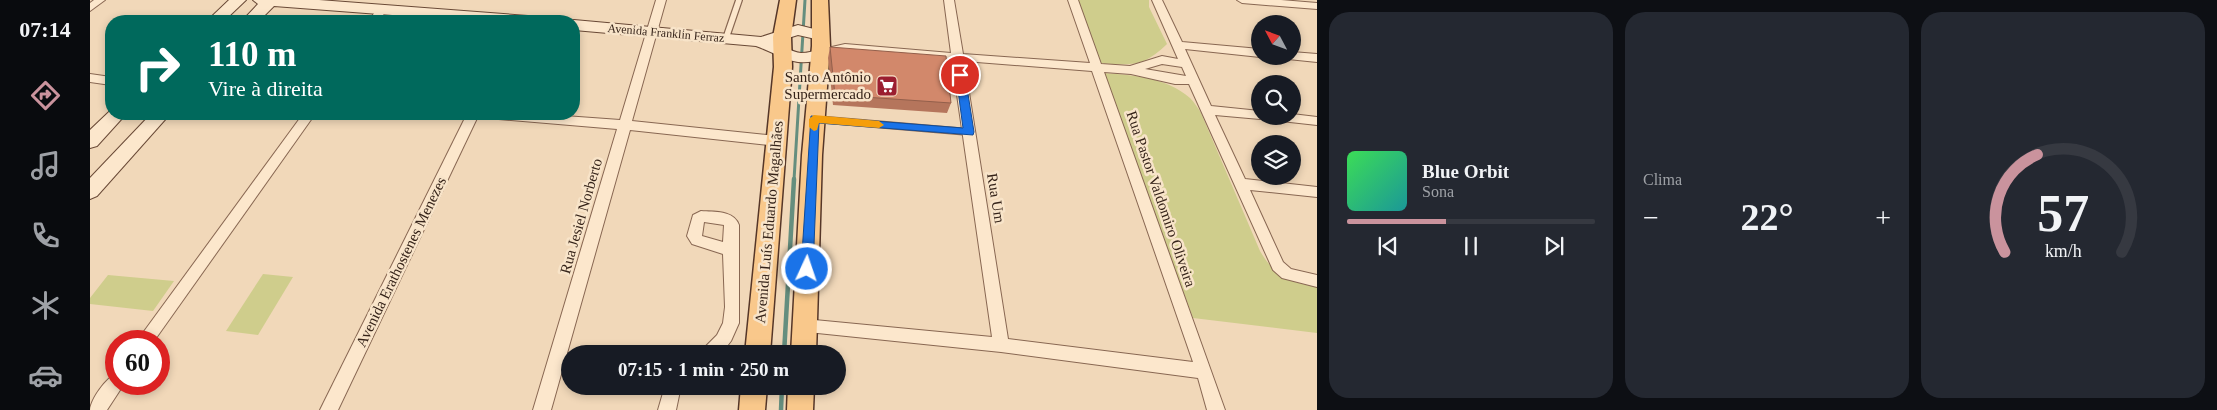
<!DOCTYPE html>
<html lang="pt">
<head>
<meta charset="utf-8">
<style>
	body { margin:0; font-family:"Times New Roman",serif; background:#242831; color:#f1f3f6; height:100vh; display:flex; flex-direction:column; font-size:19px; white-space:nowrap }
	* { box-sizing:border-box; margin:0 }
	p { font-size:16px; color:#9ea1a6 }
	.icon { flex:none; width:28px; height:28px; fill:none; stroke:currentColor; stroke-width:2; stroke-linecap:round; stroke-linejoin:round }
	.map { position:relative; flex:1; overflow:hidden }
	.panel { display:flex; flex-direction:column; gap:12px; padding:12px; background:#0d0f14; width:900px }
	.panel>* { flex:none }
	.top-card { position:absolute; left:15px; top:15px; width:475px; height:105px; border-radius:20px; box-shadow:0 2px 8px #0003; background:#00695c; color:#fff; overflow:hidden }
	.needle { width:32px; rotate:311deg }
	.buttons { position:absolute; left:1161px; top:15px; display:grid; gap:10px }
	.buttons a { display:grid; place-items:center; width:50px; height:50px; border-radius:50%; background:#171b24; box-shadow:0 2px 8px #0003; font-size:25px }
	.speed { position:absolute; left:15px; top:330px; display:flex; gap:10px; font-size:25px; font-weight:700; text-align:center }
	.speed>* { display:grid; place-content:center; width:65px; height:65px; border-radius:50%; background:#171b24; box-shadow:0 2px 8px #0003; line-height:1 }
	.speed .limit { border:8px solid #d22; background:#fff; color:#111 }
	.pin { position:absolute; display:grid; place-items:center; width:42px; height:42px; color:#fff; margin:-21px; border:2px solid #fff; border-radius:50%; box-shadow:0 1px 5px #0007 }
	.me { position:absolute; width:55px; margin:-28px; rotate:3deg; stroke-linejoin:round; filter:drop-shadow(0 0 4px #0008) }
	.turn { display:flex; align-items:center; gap:18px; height:105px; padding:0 20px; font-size:22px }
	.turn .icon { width:65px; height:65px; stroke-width:2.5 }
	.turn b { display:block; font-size:35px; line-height:42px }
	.big { font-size:38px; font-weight:800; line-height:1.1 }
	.panel .card { flex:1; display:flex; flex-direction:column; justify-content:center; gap:8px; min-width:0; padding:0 18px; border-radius:20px; background:#242831 }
	.panel .dial { align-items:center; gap:0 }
	.dial svg { height:130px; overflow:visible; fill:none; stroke:#363941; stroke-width:7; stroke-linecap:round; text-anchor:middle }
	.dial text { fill:#f1f3f6; stroke:none }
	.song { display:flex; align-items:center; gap:15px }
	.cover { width:60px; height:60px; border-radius:8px; background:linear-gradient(135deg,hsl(130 70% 55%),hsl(180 70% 35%)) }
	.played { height:5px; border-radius:2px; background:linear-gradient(90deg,#ca939d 40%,#363941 40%) }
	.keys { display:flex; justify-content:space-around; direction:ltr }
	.heat { display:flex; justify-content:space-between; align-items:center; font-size:28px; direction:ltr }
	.panel .tiles { flex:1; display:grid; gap:12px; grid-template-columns:repeat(3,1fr) }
	.trip { position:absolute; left:471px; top:345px; width:285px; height:50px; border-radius:25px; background:#171b24; box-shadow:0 2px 8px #0003; font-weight:800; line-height:50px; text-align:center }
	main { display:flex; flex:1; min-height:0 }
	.menu { display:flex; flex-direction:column; width:90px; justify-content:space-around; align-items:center; background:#090b0e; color:#9ea1a6 }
	.menu .icon { width:35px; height:35px }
	.menu .on { color:#ca939d }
	.menu b { font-size:22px; color:#f1f3f6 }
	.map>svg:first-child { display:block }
</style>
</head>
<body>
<main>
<nav class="menu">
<b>07:14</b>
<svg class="icon on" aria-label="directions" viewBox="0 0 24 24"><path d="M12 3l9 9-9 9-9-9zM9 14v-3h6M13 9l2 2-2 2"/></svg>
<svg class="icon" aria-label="music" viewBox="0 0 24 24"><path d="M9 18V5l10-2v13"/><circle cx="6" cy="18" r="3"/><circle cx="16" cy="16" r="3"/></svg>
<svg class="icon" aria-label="phone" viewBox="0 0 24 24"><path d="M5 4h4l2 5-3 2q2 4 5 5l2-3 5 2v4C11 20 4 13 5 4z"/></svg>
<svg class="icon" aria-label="climate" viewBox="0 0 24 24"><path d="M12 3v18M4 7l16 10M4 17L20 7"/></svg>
<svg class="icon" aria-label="car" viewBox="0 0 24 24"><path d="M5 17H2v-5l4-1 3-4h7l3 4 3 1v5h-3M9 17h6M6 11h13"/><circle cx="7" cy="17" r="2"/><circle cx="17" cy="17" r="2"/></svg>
</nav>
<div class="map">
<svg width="1227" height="410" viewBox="0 0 1227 410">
	<rect width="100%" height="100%" fill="#f1d8b9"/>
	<g fill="#cfcd8c">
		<path d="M985,0H1059V7L1077,44C1052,68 1042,65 1009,63Z"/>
		<path d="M1012,73C1042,75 1076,77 1100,98C1104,102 1108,108 1111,113L1170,251C1184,275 1200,283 1227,287V333L1103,318Z"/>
		<path d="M173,274L203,277L168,335L136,331Z"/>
		<path d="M18,275L84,281L63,311L0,304V298Z"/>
	</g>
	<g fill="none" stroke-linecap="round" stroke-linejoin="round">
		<path stroke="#658e7e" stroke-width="3" d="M704,180L715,0"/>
		<g stroke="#658e7e" stroke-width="4.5">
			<path d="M694,354L704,179"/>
			<path d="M691,410L692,386"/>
		</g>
		<g stroke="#886752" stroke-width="8">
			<g id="lane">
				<path d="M636,38L649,0"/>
				<path d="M725,119L879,132"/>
			</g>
		</g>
		<g stroke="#886752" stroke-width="2">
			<g id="street">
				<path d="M4,0H15L0,11V3Z"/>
				<path d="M566,0H576L542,121L687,136L693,141L687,146L540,130L461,410H443L527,129L397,118L391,114H447L530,120Z"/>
				<path d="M854,0H864L873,54L1000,63L978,0H988L1011,64L1040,66L1072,56L1088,59L1062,0H1072L1092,42L1170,49V57L1095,49L1121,106L1170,111V116H1175L1170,119L1125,115L1155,179L1227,187V197L1160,190L1193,262L1201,269L1227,275V287L1192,278L1183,270L1099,84H1085L1041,74L1014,72L1135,410H1117L1108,378L911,352L708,331L706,326L708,321L714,319L902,337L862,60L755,52L737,56L731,52L733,49L755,44L861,53ZM874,61L1002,71L1103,362L918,339ZM1072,64L1092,67L1096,76L1055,69Z"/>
				<path d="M1147,0H1191L1227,3V9L1152,3Z"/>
				<path d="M292,6L297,9L289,21H279L288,7Z"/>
				<path d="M1202,52L1227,54V62L1198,59L1197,56H1202Z"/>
				<path d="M0,74L21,77V85L0,82Z"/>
				<path d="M213,114H225L64,341H47Z"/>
				<path d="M377,114H389L248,410H230Z"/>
				<path d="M1202,114L1227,117V125L1182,120L1176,116H1202Z"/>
				<path d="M611,211C624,212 644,210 649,225V323L641,341L631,354H611L613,349L627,335L633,323L635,307L633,254L602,244L597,236L603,215ZM614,222L634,225L633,242L612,236Z"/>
				<path d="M26,374V384H34L17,410H0C1,399 16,378 26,374Z"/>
				<path d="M575,386H591L586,410H568Z"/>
			</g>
		</g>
		<g stroke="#694936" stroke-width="2">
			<g id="secondary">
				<path d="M139,0H156L134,21H117Z"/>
				<path d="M163,0H229L438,16L444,18L446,21H381L184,6L169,21H152L168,4Z"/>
				<path d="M484,20L671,37L708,25L736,32L738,35L736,38L730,40L708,35L685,42C693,46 702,52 711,53C720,53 727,49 735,51L737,55L735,59C701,68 696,57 666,46L484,30V21H480Z"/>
				<path d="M21,110V114H36L7,146L0,148V130Z"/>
				<path d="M61,114H80L7,196L0,199V178Z"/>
			</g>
		</g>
		<g stroke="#553628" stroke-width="3">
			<g id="primary">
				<path d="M690,0H706L701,37L702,67L680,354H655L684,67L683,37Z"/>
				<path d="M722,0H738L740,46L732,155L726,354H701L712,155L722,46Z"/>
				<path d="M651,386H677L675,410H649Z"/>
				<path d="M698,386H724L723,410H697Z"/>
			</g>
		</g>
		<use href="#lane" stroke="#fce7cc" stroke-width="5.5"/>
		<use href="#street" fill="#fce7cc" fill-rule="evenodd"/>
		<use href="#secondary" fill="#fce7cc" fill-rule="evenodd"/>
		<use href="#primary" fill="#f9c88b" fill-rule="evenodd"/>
	</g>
	<path fill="#b5755c" d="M740,47L861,103L857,113L743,105L738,58Z"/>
	<path fill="#d2886b" stroke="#935f4b" d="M740,47L856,56L861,103L745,95Z"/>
	<path fill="#1a73e8" stroke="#114b97" d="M870,72L875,75L884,132L883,135L729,123L723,269L721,272H713L711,269L721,116L873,128L866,75Z"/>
	<path fill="#f59e0b" d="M724,115L789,121L794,125L789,128L729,123L727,130L724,131L719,127V119Z"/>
	<defs>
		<g id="supermarket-square" transform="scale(1.125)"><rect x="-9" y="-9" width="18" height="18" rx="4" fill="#9b1e30" stroke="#f8e4c9"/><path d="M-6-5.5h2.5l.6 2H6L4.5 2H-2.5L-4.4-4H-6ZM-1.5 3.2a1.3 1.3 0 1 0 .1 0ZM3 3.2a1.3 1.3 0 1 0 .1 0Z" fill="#fff"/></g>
	</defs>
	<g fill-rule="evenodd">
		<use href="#supermarket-square" x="797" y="86"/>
	</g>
	<g text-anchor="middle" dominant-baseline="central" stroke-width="5" stroke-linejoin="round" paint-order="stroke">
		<g font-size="12" fill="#352319" stroke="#f8e4c9">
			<text transform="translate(576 33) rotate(5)">Avenida Franklin Ferraz</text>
		</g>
		<g font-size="15" fill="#352319" stroke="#f8e4c9" text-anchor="end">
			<text x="781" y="77">Santo Antônio<tspan x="781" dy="17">Supermercado</tspan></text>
		</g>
		<g font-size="15" fill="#352319" stroke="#f8e4c9">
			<text transform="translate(906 198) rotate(81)">Rua Um</text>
			<text transform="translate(1071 199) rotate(71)">Rua Pastor Valdomiro Oliveira</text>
			<text transform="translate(491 216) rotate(-74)">Rua Jesiel Norberto</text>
			<text transform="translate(679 222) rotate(-85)">Avenida Luís Eduardo Magalhães</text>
			<text transform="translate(311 262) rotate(-64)">Avenida Erathostenes Menezes</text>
		</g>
	</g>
</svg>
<div class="buttons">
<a><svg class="needle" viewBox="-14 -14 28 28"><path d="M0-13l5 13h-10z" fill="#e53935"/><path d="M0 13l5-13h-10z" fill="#9ea1a6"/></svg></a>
<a><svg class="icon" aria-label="search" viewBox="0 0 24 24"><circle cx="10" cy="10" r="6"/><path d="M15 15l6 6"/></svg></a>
<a><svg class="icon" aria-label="layers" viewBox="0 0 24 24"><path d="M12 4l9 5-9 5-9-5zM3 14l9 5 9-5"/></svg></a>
</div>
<div class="speed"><div class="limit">60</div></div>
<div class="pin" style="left:870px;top:75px;background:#d93025"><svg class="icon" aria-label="arrive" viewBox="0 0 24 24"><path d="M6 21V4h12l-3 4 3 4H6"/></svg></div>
<svg class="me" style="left:717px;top:269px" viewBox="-20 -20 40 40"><circle r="17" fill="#1a73e8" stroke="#fff" stroke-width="3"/><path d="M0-11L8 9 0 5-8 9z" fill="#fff"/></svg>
<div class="trip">07:15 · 1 min · 250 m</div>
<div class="top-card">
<div class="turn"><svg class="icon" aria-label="right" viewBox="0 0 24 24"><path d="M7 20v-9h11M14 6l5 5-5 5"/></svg><div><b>110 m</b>Vire à direita</div></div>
</div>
</div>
<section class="panel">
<div class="tiles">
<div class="card">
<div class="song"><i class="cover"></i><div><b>Blue Orbit</b><p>Sona</p></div></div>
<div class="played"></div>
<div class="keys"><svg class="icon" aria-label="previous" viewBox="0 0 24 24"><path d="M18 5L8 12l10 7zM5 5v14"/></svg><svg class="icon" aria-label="pause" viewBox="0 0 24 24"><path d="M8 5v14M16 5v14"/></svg><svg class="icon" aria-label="next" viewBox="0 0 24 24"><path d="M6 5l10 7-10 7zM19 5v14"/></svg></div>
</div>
<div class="card"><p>Clima</p>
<div class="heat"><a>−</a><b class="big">22°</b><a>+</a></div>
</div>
<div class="card dial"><svg viewBox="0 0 100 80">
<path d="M14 69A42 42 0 1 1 86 69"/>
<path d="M14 69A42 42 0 0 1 34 9" stroke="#ca939d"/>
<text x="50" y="56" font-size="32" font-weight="700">57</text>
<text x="50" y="72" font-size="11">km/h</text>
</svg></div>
</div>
</section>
</main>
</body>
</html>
